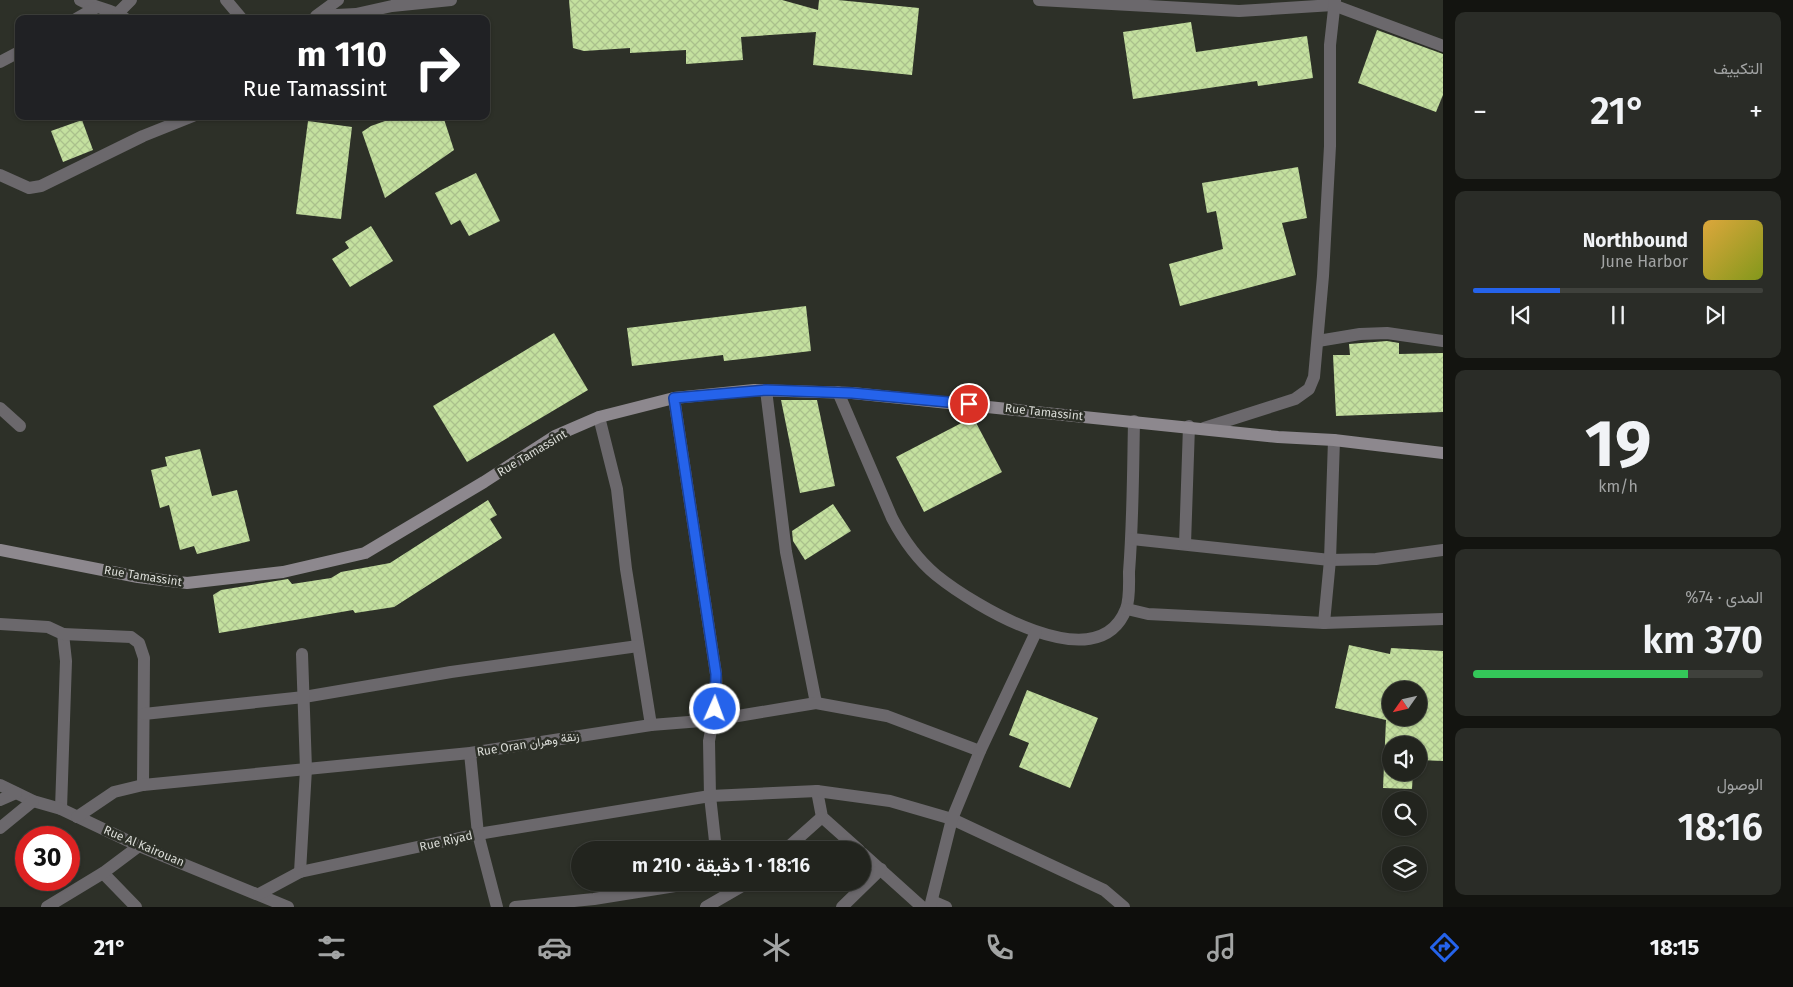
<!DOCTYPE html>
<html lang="ar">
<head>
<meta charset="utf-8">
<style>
	body { margin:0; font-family:"Fira Sans",Vazirmatn,sans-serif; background:#2a2c27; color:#f1f3f6; direction:rtl; height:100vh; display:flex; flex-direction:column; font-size:19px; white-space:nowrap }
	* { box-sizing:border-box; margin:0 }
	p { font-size:16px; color:#a2a4a4 }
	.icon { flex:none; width:28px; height:28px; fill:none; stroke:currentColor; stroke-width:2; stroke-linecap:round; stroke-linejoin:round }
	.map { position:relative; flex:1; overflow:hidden; direction:ltr }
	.details { display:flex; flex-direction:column; gap:12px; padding:12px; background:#131410; width:350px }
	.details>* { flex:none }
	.top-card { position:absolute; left:15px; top:15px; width:475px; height:105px; border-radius:10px; box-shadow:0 1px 4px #0004,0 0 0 1px #3f413c; direction:rtl; background:#202124; color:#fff; overflow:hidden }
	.needle { width:32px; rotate:236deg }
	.controls { position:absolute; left:1382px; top:681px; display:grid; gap:10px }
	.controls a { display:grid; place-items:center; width:45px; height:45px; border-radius:50%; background:#22241e; box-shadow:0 1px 4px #0004,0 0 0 1px #3f413c; font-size:25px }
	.speed { position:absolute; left:15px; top:826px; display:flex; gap:10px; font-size:25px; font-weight:700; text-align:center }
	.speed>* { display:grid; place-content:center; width:65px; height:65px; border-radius:50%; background:#22241e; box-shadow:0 1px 4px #0004,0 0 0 1px #3f413c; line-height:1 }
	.speed .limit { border:8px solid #d22; background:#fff; color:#111 }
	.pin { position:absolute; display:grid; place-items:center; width:42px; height:42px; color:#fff; margin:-21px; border:2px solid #fff; border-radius:50%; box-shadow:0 1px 5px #0007 }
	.me { position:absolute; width:55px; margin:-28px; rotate:2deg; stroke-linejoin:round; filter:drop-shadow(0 0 4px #0008) }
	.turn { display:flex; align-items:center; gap:18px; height:105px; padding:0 20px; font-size:22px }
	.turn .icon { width:65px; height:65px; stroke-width:2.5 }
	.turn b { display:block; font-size:35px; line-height:42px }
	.big { font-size:38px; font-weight:600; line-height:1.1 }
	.details .tile { flex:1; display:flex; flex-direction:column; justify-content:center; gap:8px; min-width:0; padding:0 18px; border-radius:10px; background:#2a2c27 }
	.details .dial { align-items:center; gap:0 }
	.dial b { font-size:65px; line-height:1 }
	.song { display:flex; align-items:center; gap:15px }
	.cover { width:60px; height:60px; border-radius:8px; background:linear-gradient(135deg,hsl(40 70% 55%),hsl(70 70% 35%)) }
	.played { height:5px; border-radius:2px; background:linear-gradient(90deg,#2563eb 30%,#3f413c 30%) }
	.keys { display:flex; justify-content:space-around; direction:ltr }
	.heat { display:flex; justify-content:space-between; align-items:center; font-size:28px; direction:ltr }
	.charge { height:8px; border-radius:4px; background:linear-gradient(90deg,#34c759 74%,#3f413c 0) }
	.trip { position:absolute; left:571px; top:841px; width:300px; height:50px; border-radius:25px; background:#22241e; box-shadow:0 1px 4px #0004,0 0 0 1px #3f413c; font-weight:600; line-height:50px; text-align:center; direction:rtl }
	.dock { display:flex; height:80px; justify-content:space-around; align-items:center; background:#0e0e0c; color:#a2a4a4 }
	.dock .icon { width:35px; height:35px }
	.dock .active { color:#2563eb }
	.dock b { font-size:22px; color:#f1f3f6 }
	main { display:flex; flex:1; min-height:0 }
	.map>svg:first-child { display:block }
</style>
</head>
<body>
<main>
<section class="details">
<div class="tile"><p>التكييف</p>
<div class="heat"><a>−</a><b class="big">21°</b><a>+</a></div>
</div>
<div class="tile">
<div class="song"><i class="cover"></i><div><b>Northbound</b><p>June Harbor</p></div></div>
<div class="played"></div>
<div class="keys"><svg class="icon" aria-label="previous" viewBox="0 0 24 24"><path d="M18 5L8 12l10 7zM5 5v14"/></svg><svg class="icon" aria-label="pause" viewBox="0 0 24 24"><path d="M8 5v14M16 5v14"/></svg><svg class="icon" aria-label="next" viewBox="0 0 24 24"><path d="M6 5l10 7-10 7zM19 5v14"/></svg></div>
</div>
<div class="tile dial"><b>19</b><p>km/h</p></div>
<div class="tile"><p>المدى · 74%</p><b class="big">370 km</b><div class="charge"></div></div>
<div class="tile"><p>الوصول</p><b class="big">18:16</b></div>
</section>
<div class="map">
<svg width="1443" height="907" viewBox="0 0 1443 907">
	<defs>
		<pattern id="building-cross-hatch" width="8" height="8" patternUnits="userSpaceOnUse" patternTransform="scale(1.25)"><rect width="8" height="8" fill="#c4e09f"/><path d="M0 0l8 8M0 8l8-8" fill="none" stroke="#aac08c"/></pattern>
	</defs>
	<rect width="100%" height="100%" fill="#2d3028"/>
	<g fill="url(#building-cross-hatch)" fill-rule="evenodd">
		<path d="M569,0H782L818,10L819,0H838L919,8L912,75L813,65L816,32L741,37L743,60L686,64V50L630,53V48L584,51L573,48Z"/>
		<path d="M1191,22L1196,52L1307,36L1313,78L1258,86L1257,81L1133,99L1123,32Z"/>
		<path d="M1377,30L1443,54V95L1436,112L1358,83Z"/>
		<path d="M399,116H443L454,150L385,198L362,132L371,126Z"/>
		<path d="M82,120L93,150L63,162L51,131Z"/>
		<path d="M308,121L352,127L341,219L296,214Z"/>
		<path d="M1298,167L1307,218L1282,223L1296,275L1180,306L1169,264L1223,249L1216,211L1207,213L1202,183Z"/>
		<path d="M476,173L500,221L469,236L460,220L451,225L435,193Z"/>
		<path d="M371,226L393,261L350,287L332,259L349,248L345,242Z"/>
		<path d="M806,306L811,351L724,361L723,355L632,366L627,328Z"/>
		<path d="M554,333L588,390L467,462L433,406Z"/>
		<path d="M1387,341L1399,343V354L1443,353V412L1336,416L1333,355H1350L1349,344Z"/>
		<path d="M781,400H817L835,486L800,493Z"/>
		<path d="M973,417L1002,472L924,512L896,457Z"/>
		<path d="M200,449L212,496L237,490L250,541L197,554L194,546L180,550L169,505L160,508L151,470L167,466L165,457Z"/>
		<path d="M488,500L497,515L490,519L502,538L394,607L355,613L353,610L219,633L213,595L221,590L288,579L292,584L331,578L341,572L390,563Z"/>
		<path d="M833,504L851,531L805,560L793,541L792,531Z"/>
		<path d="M1349,645L1390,654L1391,648L1443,651V761L1419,760V745H1391V772H1413L1412,789L1383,788L1386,720L1335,708ZM1391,690H1419V718H1391Z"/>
		<path d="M1027,690L1098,718L1070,788L1019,767L1029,743L1009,735Z"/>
	</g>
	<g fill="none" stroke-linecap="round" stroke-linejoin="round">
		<g stroke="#6b686c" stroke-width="12">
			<path d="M80,0C95,8 114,9 126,19"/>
			<path d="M226,0L242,19"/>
			<path d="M1039,0L1239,11L1333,5L1443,46"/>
			<path d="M118,13L131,0"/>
			<path d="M316,16L338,0"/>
			<path d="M317,16L356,14L392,6L451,0"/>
			<path d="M76,19L95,8"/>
			<path d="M0,62L19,52"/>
			<path d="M0,175L29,188L41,186L143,136L193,116"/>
			<path d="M1318,341L1360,334L1387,333L1443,341"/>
			<path d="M766,390L786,552L816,703"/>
			<path d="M838,392L892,518C903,539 918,560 936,575C973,605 1098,682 1126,609C1130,599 1129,583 1129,572C1133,522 1133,471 1134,421"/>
			<path d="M674,398L716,674L717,699L709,741L710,796L716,850"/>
			<path d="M0,408L20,426"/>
			<path d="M599,417L617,489L626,569L651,725"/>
			<path d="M1204,428L1295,399L1309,389L1314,377L1323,276L1330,146V45L1335,0"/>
			<path d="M1132,539L1330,560L1376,559L1443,550"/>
			<path d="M1185,544L1189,426"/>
			<path d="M1127,609L1148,614L1324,623L1443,619"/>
			<path d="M1324,623L1330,560L1334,440"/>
			<path d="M0,624L48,627L63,634L66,661L61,809"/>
			<path d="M63,634L131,637L139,643L144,658L143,785"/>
			<path d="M144,714L304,697L451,672L638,646"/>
			<path d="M470,753L478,834L497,907"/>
			<path d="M0,785L33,801L61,809L139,846L288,907"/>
			<path d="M817,791L822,817L859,850"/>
			<path d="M0,800L16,793"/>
			<path d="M77,817L114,792L143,785L470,753L651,725L714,720L816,703L887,716L980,751"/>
			<path d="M0,828L33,801"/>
			<path d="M785,850L822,817"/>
			<path d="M862,853L922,907"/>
			<path d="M300,872L306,769L302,654"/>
			<path d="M103,873L136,907"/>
			<path d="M259,894L300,872L478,834L710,796L817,791L890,801L952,819L1104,890L1124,907"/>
			<path d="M932,901L946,907"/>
			<path d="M47,907L103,873L139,846"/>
			<path d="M515,907L594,899L700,882"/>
			<path d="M706,907L749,882"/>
			<path d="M842,907L881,869"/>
			<path d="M930,907L952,819L980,751L1036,632"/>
		</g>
		<path stroke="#8d888e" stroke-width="12" d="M0,550L138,577L187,583L283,572L365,553L484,482L555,436L599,417L674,398L754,390L852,393L1278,437L1334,440L1443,453"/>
	</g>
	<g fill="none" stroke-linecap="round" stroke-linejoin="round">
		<g stroke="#184099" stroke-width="12">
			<path id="route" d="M715,709L716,674L674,398L766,390L852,393L969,404"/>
		</g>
		<use href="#route" stroke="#2563eb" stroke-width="9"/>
	</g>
	<g text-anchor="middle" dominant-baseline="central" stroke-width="5" stroke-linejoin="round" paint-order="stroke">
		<g font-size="12" fill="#dadcd7" stroke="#2d3028">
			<text transform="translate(1044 412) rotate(6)">Rue Tamassint</text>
			<text transform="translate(532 453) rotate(-31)">Rue Tamassint</text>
			<text transform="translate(143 576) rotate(9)">Rue Tamassint</text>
			<text transform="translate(528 744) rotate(-9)">Rue Oran زنقة وهران</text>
			<text transform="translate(446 841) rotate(-13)">Rue Riyad</text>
			<text transform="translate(144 846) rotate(23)">Rue Al Kairouan</text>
		</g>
	</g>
</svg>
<div class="controls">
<a><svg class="needle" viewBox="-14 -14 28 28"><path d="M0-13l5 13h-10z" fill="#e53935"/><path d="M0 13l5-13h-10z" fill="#a2a4a4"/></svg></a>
<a><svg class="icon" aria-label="sound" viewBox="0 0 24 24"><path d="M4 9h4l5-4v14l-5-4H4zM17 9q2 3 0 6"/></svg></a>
<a><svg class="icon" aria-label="search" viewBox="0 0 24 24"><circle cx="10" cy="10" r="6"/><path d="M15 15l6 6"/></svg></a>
<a><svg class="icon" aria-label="layers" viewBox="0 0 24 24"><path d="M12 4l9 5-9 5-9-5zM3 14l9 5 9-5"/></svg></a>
</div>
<div class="speed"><div class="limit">30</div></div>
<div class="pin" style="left:969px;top:404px;background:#d93025"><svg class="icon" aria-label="arrive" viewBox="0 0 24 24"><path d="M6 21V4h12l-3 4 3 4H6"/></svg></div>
<svg class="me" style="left:715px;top:709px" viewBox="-20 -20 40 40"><circle r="17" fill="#2563eb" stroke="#fff" stroke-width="3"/><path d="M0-11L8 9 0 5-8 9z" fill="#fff"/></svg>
<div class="trip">18:16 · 1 دقيقة · 210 m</div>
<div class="top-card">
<div class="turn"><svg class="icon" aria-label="right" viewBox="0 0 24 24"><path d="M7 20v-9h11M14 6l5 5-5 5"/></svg><div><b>110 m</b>Rue Tamassint</div></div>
</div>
</div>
</main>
<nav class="dock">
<b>18:15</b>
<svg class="icon active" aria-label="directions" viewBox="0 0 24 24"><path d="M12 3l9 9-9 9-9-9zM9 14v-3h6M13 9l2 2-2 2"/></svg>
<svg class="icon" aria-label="music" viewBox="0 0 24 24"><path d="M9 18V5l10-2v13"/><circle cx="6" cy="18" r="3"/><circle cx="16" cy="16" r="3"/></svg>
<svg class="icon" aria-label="phone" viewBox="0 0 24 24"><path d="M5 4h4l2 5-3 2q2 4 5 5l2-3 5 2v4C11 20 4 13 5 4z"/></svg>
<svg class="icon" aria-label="climate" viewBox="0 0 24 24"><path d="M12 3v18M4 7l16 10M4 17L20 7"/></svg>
<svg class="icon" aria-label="car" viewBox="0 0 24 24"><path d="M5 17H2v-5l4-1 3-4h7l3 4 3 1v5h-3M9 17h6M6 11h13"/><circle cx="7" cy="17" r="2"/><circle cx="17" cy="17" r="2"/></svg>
<svg class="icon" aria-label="filters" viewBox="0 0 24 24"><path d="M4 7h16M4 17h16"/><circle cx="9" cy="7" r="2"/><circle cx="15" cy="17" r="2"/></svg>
<b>21°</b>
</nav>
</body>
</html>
